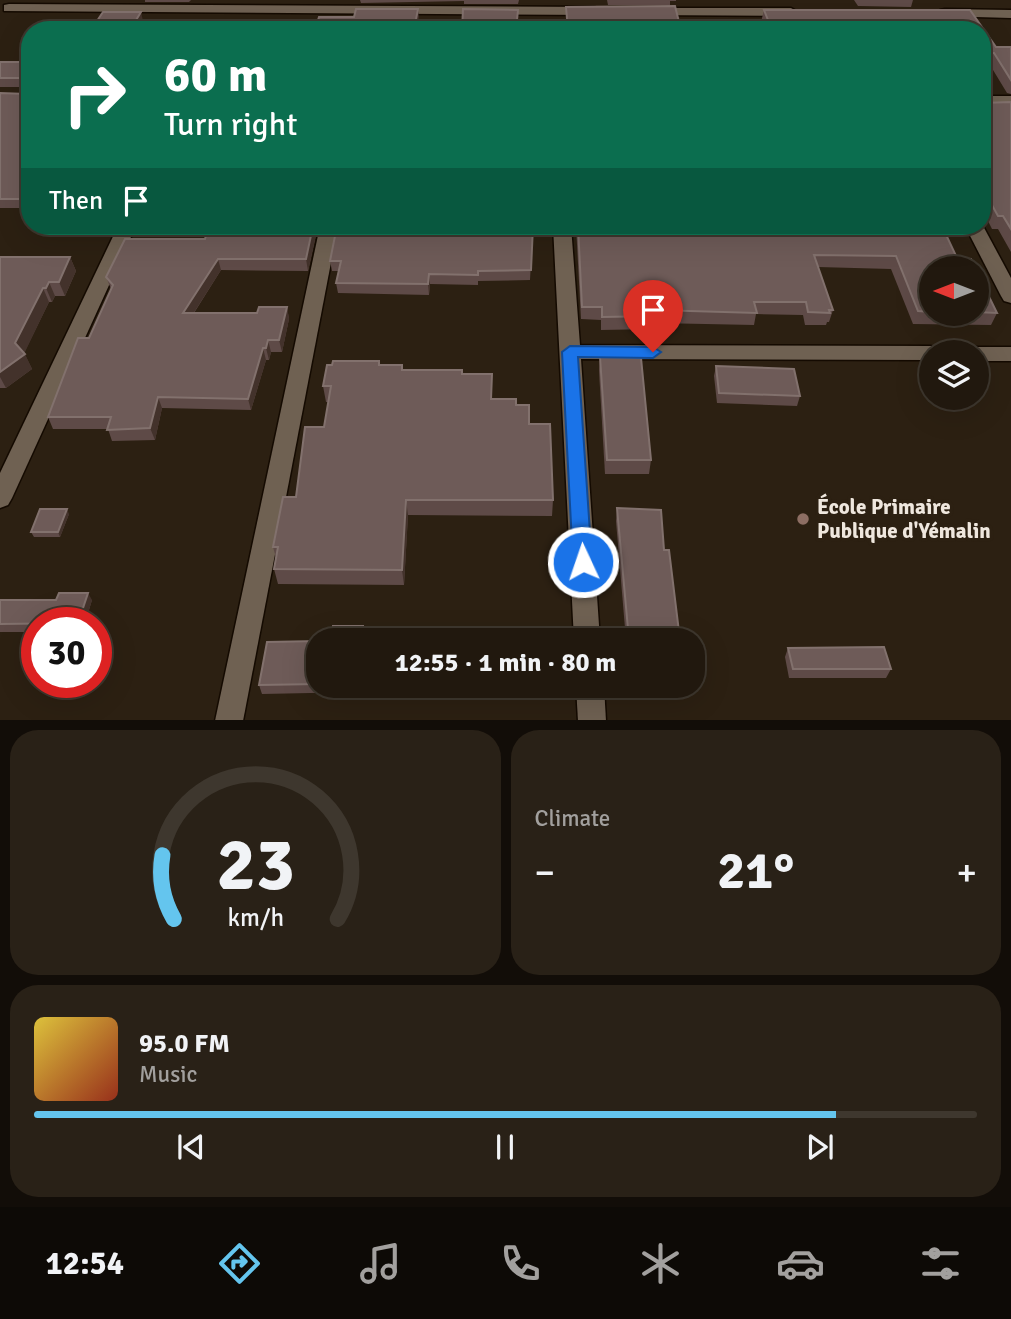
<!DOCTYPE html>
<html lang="en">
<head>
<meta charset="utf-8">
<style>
	body { margin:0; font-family:Signika,sans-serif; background:#292117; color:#f1f3f6; height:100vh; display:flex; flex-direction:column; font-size:26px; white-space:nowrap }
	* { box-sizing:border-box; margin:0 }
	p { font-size:23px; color:#a2a09e }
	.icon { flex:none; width:38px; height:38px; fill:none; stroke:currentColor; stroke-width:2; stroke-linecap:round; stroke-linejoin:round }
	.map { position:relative; height:720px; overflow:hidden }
	.drawer { display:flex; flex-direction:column; gap:10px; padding:10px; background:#120d08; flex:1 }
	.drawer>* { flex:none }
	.top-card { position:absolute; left:21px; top:21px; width:970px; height:214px; border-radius:28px; box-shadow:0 7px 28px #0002,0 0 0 2px #3e372e; background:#0b6e4f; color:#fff; overflow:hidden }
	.needle { width:46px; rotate:270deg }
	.tools { position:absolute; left:919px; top:256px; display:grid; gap:14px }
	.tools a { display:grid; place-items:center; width:70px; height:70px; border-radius:50%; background:#21180e; box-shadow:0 7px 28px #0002,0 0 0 2px #3e372e; font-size:35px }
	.speed { position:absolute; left:21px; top:607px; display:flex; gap:14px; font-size:35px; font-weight:700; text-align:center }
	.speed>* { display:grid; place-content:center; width:91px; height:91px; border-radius:50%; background:#21180e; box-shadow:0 7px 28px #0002,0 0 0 2px #3e372e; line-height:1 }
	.speed .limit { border:10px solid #d22; background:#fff; color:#111 }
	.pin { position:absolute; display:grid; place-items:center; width:60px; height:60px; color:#fff; margin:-72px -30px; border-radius:50% 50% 50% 0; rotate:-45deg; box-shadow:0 0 7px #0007 }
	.pin .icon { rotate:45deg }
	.me { position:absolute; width:77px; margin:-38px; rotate:357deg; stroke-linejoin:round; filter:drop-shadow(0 0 5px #0008) }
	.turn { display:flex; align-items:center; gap:24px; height:147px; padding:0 28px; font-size:32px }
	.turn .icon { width:91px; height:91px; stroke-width:2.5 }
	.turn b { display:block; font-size:49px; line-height:60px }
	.then { display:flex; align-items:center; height:66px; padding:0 28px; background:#0003; gap:14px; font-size:26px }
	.big { font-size:52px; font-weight:800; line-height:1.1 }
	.drawer .card { flex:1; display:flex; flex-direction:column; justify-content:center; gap:10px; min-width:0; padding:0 24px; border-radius:28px; background:#292117 }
	.drawer .dial { align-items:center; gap:0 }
	.dial svg { height:182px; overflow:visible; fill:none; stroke:#3e372e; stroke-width:7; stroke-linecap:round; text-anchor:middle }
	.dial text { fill:#f1f3f6; stroke:none }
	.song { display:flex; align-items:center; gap:21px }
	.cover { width:84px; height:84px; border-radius:10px; background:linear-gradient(135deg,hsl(50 70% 55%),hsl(10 70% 35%)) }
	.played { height:7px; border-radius:4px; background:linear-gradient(90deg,#64c5ee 85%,#3e372e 85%) }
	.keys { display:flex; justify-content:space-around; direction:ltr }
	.heat { display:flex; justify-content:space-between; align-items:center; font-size:38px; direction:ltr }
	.drawer .tiles { flex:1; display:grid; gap:10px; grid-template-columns:1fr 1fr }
	.card:last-child { grid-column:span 2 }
	.trip { position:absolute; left:306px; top:628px; width:399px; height:70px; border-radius:28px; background:#21180e; box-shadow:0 7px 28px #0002,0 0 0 2px #3e372e; font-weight:800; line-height:70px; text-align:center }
	.tab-bar { display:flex; height:112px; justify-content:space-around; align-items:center; background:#0d0a06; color:#a2a09e }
	.tab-bar .icon { width:49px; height:49px }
	.tab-bar .current { color:#64c5ee }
	.tab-bar b { font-size:32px; color:#f1f3f6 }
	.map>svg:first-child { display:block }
</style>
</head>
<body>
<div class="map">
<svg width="1011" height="721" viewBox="0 0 1011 721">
	<rect width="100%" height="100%" fill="#2c2012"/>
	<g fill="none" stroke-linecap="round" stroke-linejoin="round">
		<g stroke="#140a01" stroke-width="3">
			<g id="minor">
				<path d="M9,4L595,7L602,11L595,15L4,11V5Z"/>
				<path d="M648,8H791L798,12L791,16L643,15V9Z"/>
				<path d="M945,9L1011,10V18L940,16V10Z"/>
				<rect x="982" y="96" width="29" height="10"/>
				<path d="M982,224L1011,278V303L1004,301L1001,296L965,226Z"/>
				<path d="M118,226H136L12,498L8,505L0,508V473Z"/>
				<path d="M320,226H338L243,721H215Z"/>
				<path d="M553,226H571L580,345L931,346L941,352H931V360L581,359L600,640H574Z"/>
				<path d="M976,347H1011V361H976V352H967Z"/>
				<path d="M576,686H604L606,721H578Z"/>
			</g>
		</g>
		<use href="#minor" fill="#6f6152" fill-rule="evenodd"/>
	</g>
	<g fill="#5e4a47">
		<path d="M145,0H191L189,2H145Z"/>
		<path d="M360,0H519L518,4H464V1L361,3Z"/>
		<path d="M607,0H676V1H670V5H608Z"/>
		<path d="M854,0H913L911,7L858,6Z"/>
		<path d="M566,7L681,30H566Z"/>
		<path d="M764,10H970L996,47H1011V94L1007,93L990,65H982V30H765L761,22Z"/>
		<path d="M30,54V208H0V93L27,94L28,87H0V62H24Z"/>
		<path d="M1011,102V252L998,229H992L982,209V103Z"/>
		<path d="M225,226H318L308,271L221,270L194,313H257L287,307L289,319L282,352H271L269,360H266L251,410L162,408L155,440L112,441L108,429H53L48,417L89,338L111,289L106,277L205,239L224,228Z"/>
		<path d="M533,226L530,280L478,281V285L430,284L429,295L338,293L336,283L339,271H332L330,261Z"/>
		<path d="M576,226H942L931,268V313H976V270L997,313L991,325L913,324L891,269L818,267L833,310L829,322H827L826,325H805L803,315L756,314L754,325L656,323L655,329L601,330V320L581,319Z"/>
		<path d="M0,257H70L76,271L65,296H55L52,302H49L24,353L32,369L6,388H0Z"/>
		<path d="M600,357L651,460L649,474H605L599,371Z"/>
		<path d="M379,361L380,365H402L403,370L462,374L492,399L516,405L529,424L553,500L552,516L408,515L404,585L278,584L274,569L276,558L273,547L296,497L324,427L328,402H326L323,386Z"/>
		<path d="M716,366L800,396L797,406L717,403L714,376Z"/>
		<path d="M617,508L664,550L680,640H626L616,521Z"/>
		<path d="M69,514L60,537H34L31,532Z"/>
		<path d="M0,600H92L85,623H37V632H0Z"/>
		<path d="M318,641V686H360V692L262,694L259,685Z"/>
		<path d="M788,648L891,669L886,678H789L785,657Z"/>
		<rect x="630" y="686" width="52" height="1"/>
	</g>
	<g fill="#43322b">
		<path d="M418,9L419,17L416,30H414Z"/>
		<path d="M141,12L143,21L138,30H130Z"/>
		<path d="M313,226H318L308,271L306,259Z"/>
		<path d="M70,257L76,271L65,296L59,282Z"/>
		<path d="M218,259L221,270L186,325L183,313Z"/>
		<path d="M429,274L430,284L429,295L428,284Z"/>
		<path d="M49,282L55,296L52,302L46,288Z"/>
		<path d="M43,288L49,302L23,356L25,354L32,369L6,388L0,377V372Z"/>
		<path d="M287,307L289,319L282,352L279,340Z"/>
		<path d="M268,340L271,352L269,360L266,348Z"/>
		<path d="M263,348L266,360L251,410L248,399Z"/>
		<path d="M158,397L162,408L155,440L150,428Z"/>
		<path d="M406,500L408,515L404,585L402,570Z"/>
		<path d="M67,509L69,514L60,537L58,532Z"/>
		<path d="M88,593L92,600L85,623H78Z"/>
		<path d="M363,626L365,635V640H362Z"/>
	</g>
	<g fill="#6e5b58" stroke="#82716d" stroke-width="2">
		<path d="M675,6L681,30H568L566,7Z"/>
		<path d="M356,9H418L414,30H315L319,17H354Z"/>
		<path d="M463,9L518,10L516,30H462Z"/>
		<path d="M764,10H970L996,47H1011V80L994,53H982V30H772Z"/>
		<path d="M103,12H141L130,30H91Z"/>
		<path d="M30,54V195L27,199H0V93L27,94L29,81L27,78H0V62H24Z"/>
		<path d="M1011,102V229L1003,216H998L982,187V185H989L982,171V103Z"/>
		<path d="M225,226H313L306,259H218L183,313H257L259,307H287L279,340H268L266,348H263L248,399L158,397L150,428L107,430L111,417H48L78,338H89L113,285L106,277L125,239H205L208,228H224Z"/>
		<path d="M337,226H533L531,270L478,271V275L429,274L428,284L336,283L341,261H330Z"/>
		<path d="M578,226H942L957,258L971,259L975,268H931V312L918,311L896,256L814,255L833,310H829L830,313L808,312L806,302H754L757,313L656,310L657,316L602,317V307H582Z"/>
		<path d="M0,257H70L59,282H49L46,288H43L15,343L25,354L0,372Z"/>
		<path d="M976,270L997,313L976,312Z"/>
		<path d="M600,357L641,358L651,460H607Z"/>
		<path d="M333,361H379V365H402V370H462V374H492L491,399H516V405H529V424H550L553,500H406L402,570L274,569L278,547H273L283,497H296L305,427H324L331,386H323L327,365H332Z"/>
		<path d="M716,366L794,369L800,396L719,393Z"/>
		<path d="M617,508L661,510L664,550H669L680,640H629Z"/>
		<path d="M40,509H67L58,532H31Z"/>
		<path d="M59,593H88L78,623L0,624V600H56Z"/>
		<path d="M333,626H363L362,640H332Z"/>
		<path d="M318,641V684L259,685L267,642Z"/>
		<path d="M884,647L891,669H793L788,648Z"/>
	</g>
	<path fill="#1a73e8" stroke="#114b97" stroke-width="2" d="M570,346L653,347L661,352L653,358L578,357L592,562L590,567L583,570L576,567L573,562L562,352Z"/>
	<circle fill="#8d6e63" stroke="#2c2012" stroke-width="2.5" cx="803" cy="519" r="7"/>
	<g text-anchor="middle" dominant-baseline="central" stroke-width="7" stroke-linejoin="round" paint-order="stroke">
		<g font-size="21" font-weight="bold" fill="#efe7de" stroke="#2c2012" text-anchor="start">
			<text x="817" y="507">École Primaire<tspan x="817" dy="24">Publique d'Yémalin</tspan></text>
		</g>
	</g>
</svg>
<div class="tools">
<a><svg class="needle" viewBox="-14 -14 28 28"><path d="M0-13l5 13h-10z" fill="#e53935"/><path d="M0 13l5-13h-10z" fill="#a2a09e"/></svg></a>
<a><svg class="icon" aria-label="layers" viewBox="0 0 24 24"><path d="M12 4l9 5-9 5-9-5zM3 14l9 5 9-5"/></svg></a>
</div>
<div class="speed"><div class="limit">30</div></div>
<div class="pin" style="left:653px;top:352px;background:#d93025"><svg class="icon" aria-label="arrive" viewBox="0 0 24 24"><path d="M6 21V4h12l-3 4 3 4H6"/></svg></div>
<svg class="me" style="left:583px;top:562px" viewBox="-20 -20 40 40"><circle r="17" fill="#1a73e8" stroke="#fff" stroke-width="3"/><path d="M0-11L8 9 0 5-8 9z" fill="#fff"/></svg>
<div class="trip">12:55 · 1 min · 80 m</div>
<div class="top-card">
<div class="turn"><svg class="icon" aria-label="right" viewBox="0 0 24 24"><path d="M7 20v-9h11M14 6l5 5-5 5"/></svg><div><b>60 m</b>Turn right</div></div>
<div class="then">Then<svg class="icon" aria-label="arrive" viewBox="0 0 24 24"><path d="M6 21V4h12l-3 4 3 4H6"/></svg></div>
</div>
</div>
<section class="drawer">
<div class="tiles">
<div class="card dial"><svg viewBox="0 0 100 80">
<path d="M14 69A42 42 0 1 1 86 69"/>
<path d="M14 69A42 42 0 0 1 9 41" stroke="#64c5ee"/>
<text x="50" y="56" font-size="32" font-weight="700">23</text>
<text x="50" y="72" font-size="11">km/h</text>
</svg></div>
<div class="card"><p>Climate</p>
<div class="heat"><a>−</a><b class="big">21°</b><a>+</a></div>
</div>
<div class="card">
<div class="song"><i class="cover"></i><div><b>95.0 FM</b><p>Music</p></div></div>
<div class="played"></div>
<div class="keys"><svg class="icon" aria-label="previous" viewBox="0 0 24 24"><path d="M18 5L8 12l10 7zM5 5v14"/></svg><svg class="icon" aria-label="pause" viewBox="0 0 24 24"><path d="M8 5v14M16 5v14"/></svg><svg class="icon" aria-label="next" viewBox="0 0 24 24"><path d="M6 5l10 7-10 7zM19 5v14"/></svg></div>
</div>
</div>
</section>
<nav class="tab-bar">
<b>12:54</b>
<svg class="icon current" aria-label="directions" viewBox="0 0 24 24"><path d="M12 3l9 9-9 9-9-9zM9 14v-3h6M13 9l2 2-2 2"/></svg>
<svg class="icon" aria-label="music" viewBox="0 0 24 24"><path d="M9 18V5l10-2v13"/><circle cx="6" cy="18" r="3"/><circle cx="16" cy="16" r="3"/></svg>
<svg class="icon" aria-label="phone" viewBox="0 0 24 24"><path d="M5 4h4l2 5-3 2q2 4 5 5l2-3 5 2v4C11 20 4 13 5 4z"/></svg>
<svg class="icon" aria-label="climate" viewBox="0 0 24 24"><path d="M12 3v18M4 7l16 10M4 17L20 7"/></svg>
<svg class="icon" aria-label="car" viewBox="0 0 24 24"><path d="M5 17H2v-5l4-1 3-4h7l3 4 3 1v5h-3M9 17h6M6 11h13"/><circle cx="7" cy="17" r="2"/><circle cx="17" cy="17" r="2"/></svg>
<svg class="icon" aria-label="filters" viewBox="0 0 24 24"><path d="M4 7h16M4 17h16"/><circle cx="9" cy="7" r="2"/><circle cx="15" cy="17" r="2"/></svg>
</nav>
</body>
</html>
